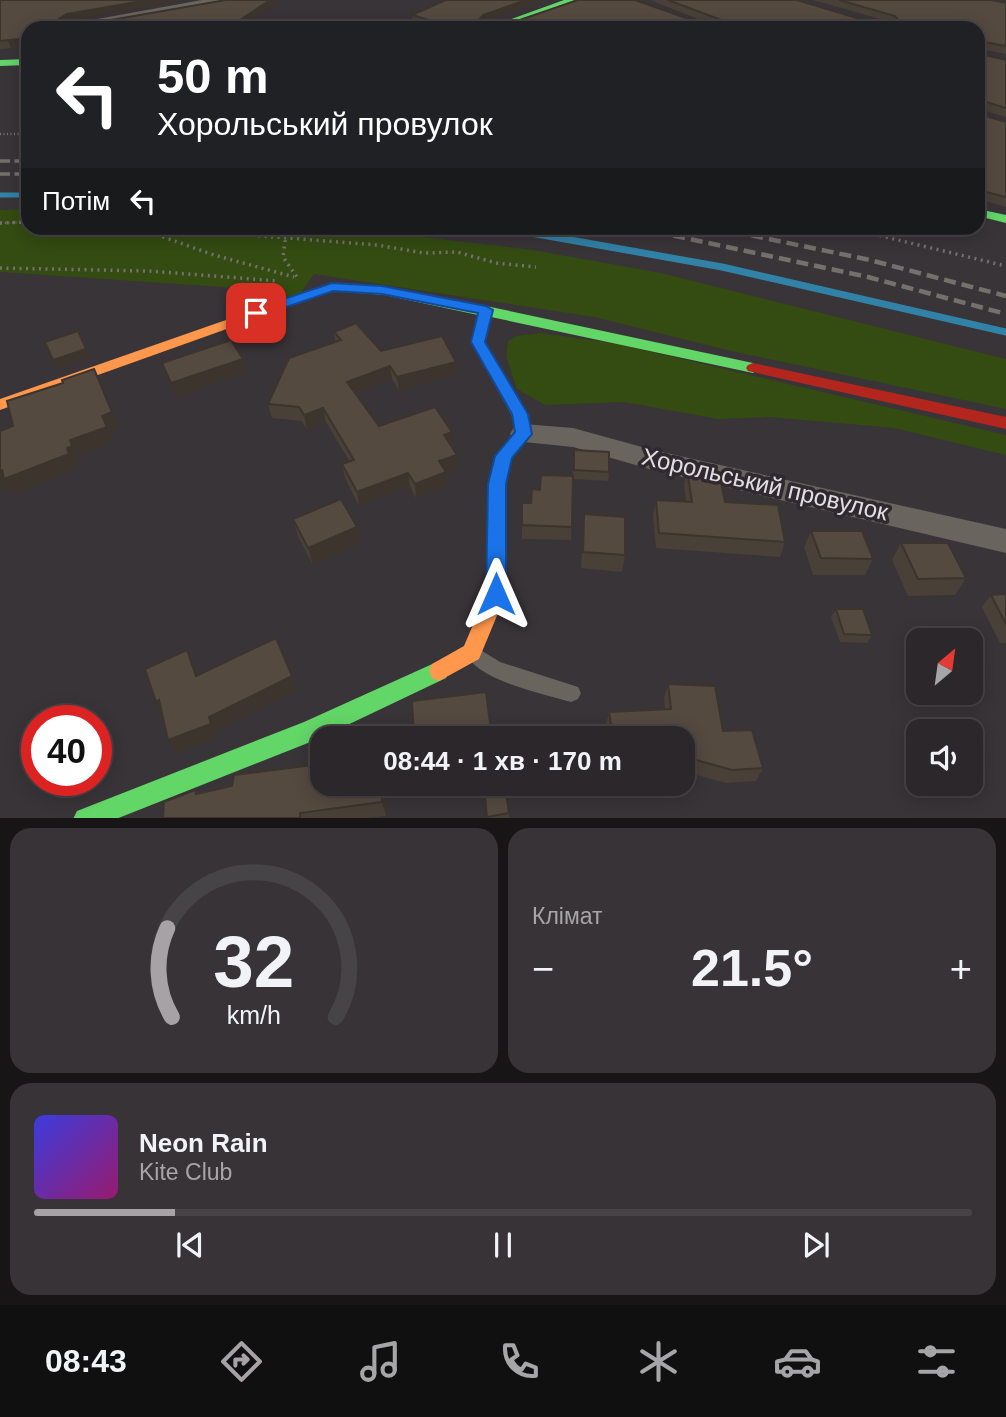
<!DOCTYPE html>
<html lang="uk">
<head>
<meta charset="utf-8">
<style>
	body { margin:0; font-family:Arial,sans-serif; background:#373336; color:#f1f3f6; height:100vh; display:flex; flex-direction:column; font-size:26px; white-space:nowrap }
	* { box-sizing:border-box; margin:0 }
	p { font-size:23px; color:#a6a5a8 }
	.icon { flex:none; width:38px; height:38px; fill:none; stroke:currentColor; stroke-width:2; stroke-linecap:round; stroke-linejoin:round }
	.map { position:relative; height:818px; overflow:hidden }
	.side { display:flex; flex-direction:column; gap:10px; padding:10px; background:#181517; flex:1 }
	.side>* { flex:none }
	.top-card { position:absolute; left:21px; top:21px; width:964px; height:214px; border-radius:21px; box-shadow:0 4px 18px #0003,0 0 0 2px #474447; background:#202124; color:#fff; overflow:hidden }
	.needle { width:46px; rotate:29deg }
	.controls { position:absolute; left:906px; top:628px; display:grid; gap:14px }
	.controls a { display:grid; place-items:center; width:77px; height:77px; border-radius:14px; background:#2b272a; box-shadow:0 4px 18px #0003,0 0 0 2px #474447; font-size:35px }
	.speed { position:absolute; left:21px; top:705px; display:flex; gap:14px; font-size:35px; font-weight:700; text-align:center }
	.speed>* { display:grid; place-content:center; width:91px; height:91px; border-radius:50%; background:#2b272a; box-shadow:0 4px 18px #0003,0 0 0 2px #474447; line-height:1 }
	.speed .limit { border:10px solid #d22; background:#fff; color:#111 }
	.pin { position:absolute; display:grid; place-items:center; width:60px; height:60px; color:#fff; margin:-30px; border-radius:14px; box-shadow:0 4px 10px #0006 }
	.me { position:absolute; width:77px; margin:-38px; rotate:0deg; stroke-linejoin:round; filter:drop-shadow(0 0 5px #0008) }
	.turn { display:flex; align-items:center; gap:24px; height:147px; padding:0 21px; font-size:32px }
	.turn .icon { width:91px; height:91px; stroke-width:2.5 }
	.turn b { display:block; font-size:49px; line-height:60px }
	.then { display:flex; align-items:center; height:66px; padding:0 21px; background:#0003; gap:14px; font-size:26px }
	.big { font-size:52px; font-weight:600; line-height:1.1 }
	.side .card { flex:1; display:flex; flex-direction:column; justify-content:center; gap:10px; min-width:0; padding:0 24px; border-radius:21px; background:#373336 }
	.side .dial { align-items:center; gap:0 }
	.dial svg { height:182px; overflow:visible; fill:none; stroke:#474447; stroke-width:7; stroke-linecap:round; text-anchor:middle }
	.dial text { fill:#f1f3f6; stroke:none }
	.song { display:flex; align-items:center; gap:21px }
	.cover { width:84px; height:84px; border-radius:10px; background:linear-gradient(135deg,hsl(240 70% 55%),hsl(320 70% 35%)) }
	.played { height:7px; border-radius:4px; background:linear-gradient(90deg,#a7a2a6 15%,#474447 15%) }
	.keys { display:flex; justify-content:space-around; direction:ltr }
	.heat { display:flex; justify-content:space-between; align-items:center; font-size:38px; direction:ltr }
	.side .tiles { flex:1; display:grid; gap:10px; grid-template-columns:1fr 1fr }
	.card:last-child { grid-column:span 2 }
	.trip { position:absolute; left:310px; top:726px; width:385px; height:70px; border-radius:21px; background:#2b272a; box-shadow:0 4px 18px #0003,0 0 0 2px #474447; font-weight:600; line-height:70px; text-align:center }
	.menu { display:flex; height:112px; justify-content:space-around; align-items:center; background:#111011; color:#a6a5a8 }
	.menu .icon { width:49px; height:49px }
	.menu .selected { color:#a7a2a6 }
	.menu b { font-size:32px; color:#f1f3f6 }
	.map>svg:first-child { display:block }
</style>
</head>
<body>
<div class="map">
<svg width="1006" height="819" viewBox="0 0 1006 819">
	<rect width="100%" height="100%" fill="#393438"/>
	<g fill="#344b12">
		<path d="M28,209V228H346L533,250L661,273L1006,359V409L731,351L594,317L314,274L300,294L277,302L280,291L0,272V210Z"/>
		<path d="M542,333L618,344L1006,435V455L894,428L770,417L718,419L624,402L545,405L517,389L506,356L508,341L517,336Z"/>
	</g>
	<g fill="none" stroke-linecap="round" stroke-linejoin="round">
		<path stroke="#3182a7" stroke-width="5" d="M0,195H28"/>
		<path stroke="#3182a7" stroke-width="7" d="M503,228L722,267L1006,332"/>
		<g stroke="#75716e" stroke-width="2.5" stroke-dasharray="1 2.5" stroke-linecap="butt">
			<path d="M0,134H28"/>
			<path d="M5,223L28,222"/>
		</g>
		<g stroke="#75716e" stroke-width="3.5" stroke-dasharray="2 4.5" stroke-linecap="butt">
			<path d="M0,223L28,222"/>
			<path d="M138,228L214,255L294,277"/>
			<path d="M161,228L377,245L424,253L457,252L496,263L536,267"/>
			<path d="M280,228L285,241L283,257L297,277"/>
			<path d="M848,228L1006,266"/>
			<path d="M0,268L148,271L279,281"/>
		</g>
		<path fill="#69645d" fill-rule="evenodd" d="M476,647L500,662L578,687L581,693L578,699L571,702C545,694 479,681 467,655L470,649Z"/>
		<g fill="#69645d" fill-rule="evenodd">
			<path d="M202,0H234L228,4L90,28H63L70,24Z"/>
			<path d="M524,424L573,428L653,450L1006,529V553L653,470L573,447L514,441L510,434L514,427Z"/>
		</g>
		<g fill="#63d668" fill-rule="evenodd">
			<path d="M564,0H575L499,28H487Z"/>
			<path d="M28,59V65L0,66V60Z"/>
			<path d="M978,209L1006,215V223L978,216Z"/>
			<path d="M385,287L486,306L753,363L760,368L753,373L491,317L485,342L529,417L521,423L515,421L471,342L478,315L380,294V288Z"/>
			<path d="M439,661L446,664L449,671L446,678L318,739L116,819H73L77,811L304,722Z"/>
		</g>
		<g fill="#ff974d" fill-rule="evenodd">
			<path d="M332,283L385,287L392,291L385,295L333,291L0,410V399Z"/>
			<path d="M521,411L529,417L532,434L512,458L506,484V594L479,659L439,681L432,678L429,671L432,664L464,646L486,594L488,484L496,456L516,433L513,417Z"/>
		</g>
		<path fill="#b3261e" fill-rule="evenodd" d="M753,363L1006,417V429L748,371L746,368L748,365Z"/>
		<g stroke="#74706c" stroke-width="3.5" stroke-dasharray="10 4.5" stroke-linecap="butt">
			<path d="M0,161H28"/>
			<path d="M0,174H28"/>
		</g>
		<g stroke="#74706c" stroke-width="4.5" stroke-dasharray="12 6" stroke-linecap="butt">
			<path d="M638,228L868,277L1006,314"/>
			<path d="M716,228L870,260L1006,296"/>
		</g>
	</g>
	<g fill="#494037">
		<path d="M0,0L70,21L67,23L240,28H28L11,48L0,49Z"/>
		<path d="M446,0H545L483,22L482,24L708,23L650,0H797L873,23L891,22L813,0H991L1006,3V54L980,49V54L1006,60V117L979,109V114L1006,122V207L978,199V28H433L413,21L412,15Z"/>
		<path d="M334,332L381,351L456,362L457,375L399,390L392,379L356,393L379,426L453,446H452L457,455L458,469L446,473L447,486L416,498L410,486L359,506L345,478L342,464L350,462L326,422L307,429L302,421L272,418L268,404L335,341Z"/>
		<path d="M574,450L609,472L608,481L573,479L571,540L522,539V503H531L540,490L573,476Z"/>
		<path d="M687,469L725,502L785,542L780,557L656,548L653,516L656,500L686,502L684,484Z"/>
		<path d="M584,514L625,555L622,572L581,568Z"/>
		<path d="M293,519L357,527L360,543L313,565L298,536Z"/>
		<path d="M811,531L873,559L865,575H813L804,547Z"/>
		<path d="M901,543L966,578L955,595L908,596L892,560Z"/>
		<path d="M1006,594V643H1000L982,607L991,595Z"/>
		<path d="M836,609L872,635L867,643L840,642L831,617Z"/>
		<path d="M668,684L763,768L756,781L726,783L682,771V738H608L606,725L609,712L665,709L664,698Z"/>
		<path d="M384,784L386,816L365,818H163L195,790L198,793Z"/>
		<path d="M614,784H682L679,792L616,796Z"/>
		<path d="M484,795L509,813V818H487Z"/>
	</g>
	<g fill="#3c342d">
		<path d="M148,0H187L70,21L62,26L58,23L59,19L67,14Z"/>
		<path d="M270,0H281L240,28H228Z"/>
		<path d="M526,0H545L483,22L478,28V21L483,15Z"/>
		<path d="M28,38V46L11,48L8,41Z"/>
		<path d="M86,349L90,357L58,368L53,360Z"/>
		<path d="M243,359L247,372L177,397L171,383Z"/>
		<path d="M456,362L457,375L399,390L397,377Z"/>
		<path d="M390,366L392,379L350,395L347,382Z"/>
		<path d="M94,369L119,427L110,431L114,442L78,456L80,461L75,463L77,469L14,494L9,487L0,490V471L67,448Z"/>
		<path d="M323,408L326,422L307,429L304,415Z"/>
		<path d="M452,432L453,446L445,449L444,435Z"/>
		<path d="M457,455L458,469L446,473L447,486L416,498L415,484L439,461Z"/>
		<path d="M408,473L410,486L359,506L357,492Z"/>
		<path d="M357,527L360,543L313,565L308,548Z"/>
		<path d="M187,650L194,664L203,690L196,676Z"/>
		<path d="M292,676L297,689L216,730L218,737L176,753L168,740L209,717Z"/>
		<path d="M159,700L164,715L156,702Z"/>
		<path d="M381,784H384L386,816L382,802Z"/>
	</g>
	<g fill="#554a40" stroke="#3c342d" stroke-width="2">
		<path d="M0,0H148L67,14L59,19L58,23L88,24L226,0H270L228,28H28V38L0,41Z"/>
		<path d="M446,0H526L483,15L478,21L481,24L511,23L578,0H635L700,23L724,21L668,0H797L873,23L899,21L895,16L839,0H991L1006,3V46L979,41L980,54L1006,60V108L980,100L979,114L1006,122V197L978,190V137L982,134L978,133V28H455L412,15Z"/>
		<path d="M356,323L381,351L442,336L456,362L397,377L390,366L347,382L379,426L435,407L452,432L444,435L457,455L439,461L446,472L415,484L408,473L357,492L342,464L354,460L323,408L304,415L299,407L268,404L289,358L341,340L334,332Z"/>
		<path d="M78,331L86,349L53,360L45,342Z"/>
		<path d="M231,340L243,359L171,383L162,363Z"/>
		<path d="M94,369L112,412L102,416L107,427L70,440L72,446L67,448L69,454L4,479L2,470L0,471V431L13,426L7,401L63,383L62,380Z"/>
		<path d="M574,450L609,452V472L574,470Z"/>
		<path d="M687,469L719,472L725,502L778,505L785,542L659,533L656,500L692,502Z"/>
		<path d="M541,475L573,476L572,527L522,525V503H531L532,489L540,490Z"/>
		<path d="M341,499L357,527L308,548L293,519Z"/>
		<path d="M584,514L625,517V555L583,552Z"/>
		<path d="M811,531H862L873,559L821,558Z"/>
		<path d="M901,543H948L966,578L918,579Z"/>
		<path d="M1006,594V624L991,595Z"/>
		<path d="M836,609H863L872,635L844,634Z"/>
		<path d="M276,638L292,676L209,717L211,724L168,740L159,700L156,702L145,669L187,650L196,676Z"/>
		<path d="M668,684L715,686L723,731L752,730L763,768L732,770L682,756V738H613L609,712L671,709Z"/>
		<path d="M486,692L492,738H414L412,701Z"/>
		<path d="M322,764V784H381L382,802L300,813V818H163L164,802L195,790L196,794L232,786L234,775Z"/>
		<path d="M505,784L509,813L487,817L484,787Z"/>
	</g>
	<path fill="#1a73e8" stroke="#114b97" stroke-width="2" d="M332,283L382,286L486,306L493,310L485,342L528,414L532,434L512,458L506,484V594L503,600L496,602L489,600L486,594L488,484L495,456L515,432L512,414L471,342L478,313L382,294L333,291L260,316H251L249,313L251,310Z"/>
	<g text-anchor="middle" dominant-baseline="central" stroke-width="7" stroke-linejoin="round" paint-order="stroke">
		<g font-size="24" fill="#e2dee1" stroke="#30292f">
			<text transform="translate(765 484) rotate(13)">Хорольський провулок</text>
		</g>
	</g>
</svg>
<div class="controls">
<a><svg class="needle" viewBox="-14 -14 28 28"><path d="M0-13l5 13h-10z" fill="#e53935"/><path d="M0 13l5-13h-10z" fill="#a6a5a8"/></svg></a>
<a><svg class="icon" aria-label="sound" viewBox="0 0 24 24"><path d="M4 9h4l5-4v14l-5-4H4zM17 9q2 3 0 6"/></svg></a>
</div>
<div class="speed"><div class="limit">40</div></div>
<div class="pin" style="left:256px;top:313px;background:#d93025"><svg class="icon" aria-label="arrive" viewBox="0 0 24 24"><path d="M6 21V4h12l-3 4 3 4H6"/></svg></div>
<svg class="me" style="left:496px;top:594px" viewBox="-20 -20 40 40"><path d="M0-17L14 15 0 8-14 15z" fill="#1a73e8" stroke="#fff" stroke-width="4"/></svg>
<div class="trip">08:44 · 1 хв · 170 m</div>
<div class="top-card">
<div class="turn"><svg class="icon" aria-label="left" viewBox="0 0 24 24"><path d="M17 20v-9H6M10 6l-5 5 5 5"/></svg><div><b>50 m</b>Хорольський провулок</div></div>
<div class="then">Потім<svg class="icon" aria-label="left" viewBox="0 0 24 24"><path d="M17 20v-9H6M10 6l-5 5 5 5"/></svg></div>
</div>
</div>
<section class="side">
<div class="tiles">
<div class="card dial"><svg viewBox="0 0 100 80">
<path d="M14 69A42 42 0 1 1 86 69"/>
<path d="M14 69A42 42 0 0 1 12 30" stroke="#a7a2a6"/>
<text x="50" y="56" font-size="32" font-weight="700">32</text>
<text x="50" y="72" font-size="11">km/h</text>
</svg></div>
<div class="card"><p>Клімат</p>
<div class="heat"><a>−</a><b class="big">21.5°</b><a>+</a></div>
</div>
<div class="card">
<div class="song"><i class="cover"></i><div><b>Neon Rain</b><p>Kite Club</p></div></div>
<div class="played"></div>
<div class="keys"><svg class="icon" aria-label="previous" viewBox="0 0 24 24"><path d="M18 5L8 12l10 7zM5 5v14"/></svg><svg class="icon" aria-label="pause" viewBox="0 0 24 24"><path d="M8 5v14M16 5v14"/></svg><svg class="icon" aria-label="next" viewBox="0 0 24 24"><path d="M6 5l10 7-10 7zM19 5v14"/></svg></div>
</div>
</div>
</section>
<nav class="menu">
<b>08:43</b>
<svg class="icon selected" aria-label="directions" viewBox="0 0 24 24"><path d="M12 3l9 9-9 9-9-9zM9 14v-3h6M13 9l2 2-2 2"/></svg>
<svg class="icon" aria-label="music" viewBox="0 0 24 24"><path d="M9 18V5l10-2v13"/><circle cx="6" cy="18" r="3"/><circle cx="16" cy="16" r="3"/></svg>
<svg class="icon" aria-label="phone" viewBox="0 0 24 24"><path d="M5 4h4l2 5-3 2q2 4 5 5l2-3 5 2v4C11 20 4 13 5 4z"/></svg>
<svg class="icon" aria-label="climate" viewBox="0 0 24 24"><path d="M12 3v18M4 7l16 10M4 17L20 7"/></svg>
<svg class="icon" aria-label="car" viewBox="0 0 24 24"><path d="M5 17H2v-5l4-1 3-4h7l3 4 3 1v5h-3M9 17h6M6 11h13"/><circle cx="7" cy="17" r="2"/><circle cx="17" cy="17" r="2"/></svg>
<svg class="icon" aria-label="filters" viewBox="0 0 24 24"><path d="M4 7h16M4 17h16"/><circle cx="9" cy="7" r="2"/><circle cx="15" cy="17" r="2"/></svg>
</nav>
</body>
</html>
